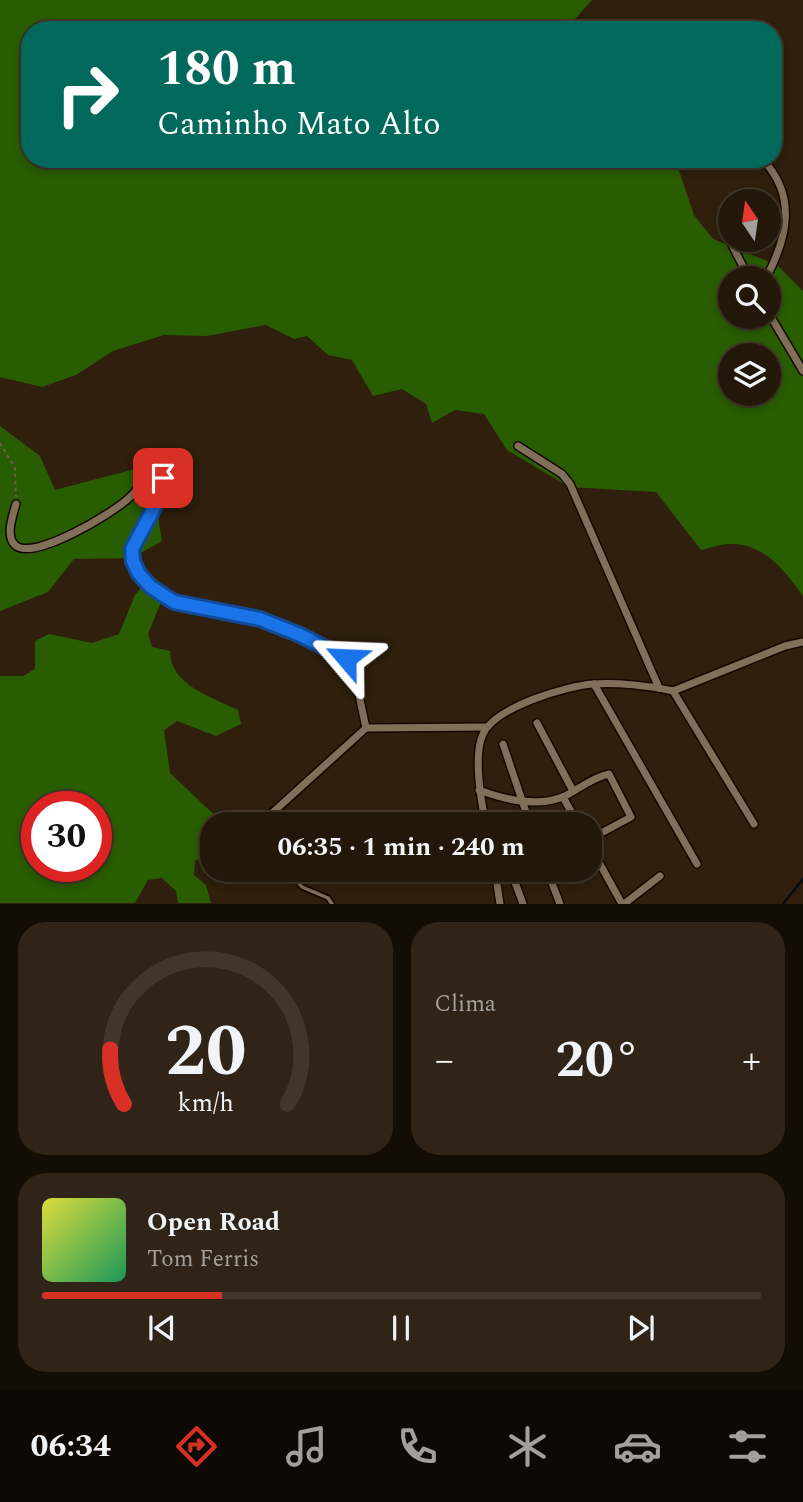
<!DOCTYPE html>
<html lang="pt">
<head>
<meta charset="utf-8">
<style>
	body { margin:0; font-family:Spectral,serif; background:#2f2417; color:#f1f3f6; height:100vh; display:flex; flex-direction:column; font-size:26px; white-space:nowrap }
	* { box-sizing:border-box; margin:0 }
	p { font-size:23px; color:#a39f9c }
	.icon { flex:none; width:38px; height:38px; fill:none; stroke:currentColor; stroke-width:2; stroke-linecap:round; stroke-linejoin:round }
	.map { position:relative; height:904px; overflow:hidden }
	.side { display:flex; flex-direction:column; gap:18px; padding:18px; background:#130d05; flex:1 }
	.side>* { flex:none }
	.hud { position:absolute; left:21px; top:21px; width:761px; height:147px; border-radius:28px; box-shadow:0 4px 10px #0003,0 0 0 2px #40362a; background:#00695c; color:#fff; overflow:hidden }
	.needle { width:46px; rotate:347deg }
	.fabs { position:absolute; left:718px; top:189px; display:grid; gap:14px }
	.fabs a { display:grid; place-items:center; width:63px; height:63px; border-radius:50%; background:#231709; box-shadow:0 4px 10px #0003,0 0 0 2px #40362a; font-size:35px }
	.speed { position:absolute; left:21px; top:791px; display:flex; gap:14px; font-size:35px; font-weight:700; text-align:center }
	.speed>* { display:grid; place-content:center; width:91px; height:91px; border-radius:50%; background:#231709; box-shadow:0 4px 10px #0003,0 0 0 2px #40362a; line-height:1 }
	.speed .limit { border:10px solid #d22; background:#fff; color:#111 }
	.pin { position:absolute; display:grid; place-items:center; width:60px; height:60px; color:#fff; margin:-30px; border-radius:14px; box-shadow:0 4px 10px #0006 }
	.me { position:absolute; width:77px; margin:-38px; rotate:296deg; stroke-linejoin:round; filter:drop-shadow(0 0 5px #0008) }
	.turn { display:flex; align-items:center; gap:24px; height:147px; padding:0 21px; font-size:32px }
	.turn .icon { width:91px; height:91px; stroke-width:2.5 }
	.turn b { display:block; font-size:49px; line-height:60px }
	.big { font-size:52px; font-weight:700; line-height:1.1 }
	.side .card { flex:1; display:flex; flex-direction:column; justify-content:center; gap:10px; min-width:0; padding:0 24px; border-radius:28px; background:#2f2417 }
	.side .dial { align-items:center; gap:0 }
	.dial svg { height:182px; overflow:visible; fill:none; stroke:#40362a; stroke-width:7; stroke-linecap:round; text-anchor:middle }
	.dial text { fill:#f1f3f6; stroke:none }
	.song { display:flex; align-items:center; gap:21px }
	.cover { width:84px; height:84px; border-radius:10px; background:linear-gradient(135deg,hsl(60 70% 55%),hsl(150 70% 35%)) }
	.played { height:7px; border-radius:4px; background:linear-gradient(90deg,#d93025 25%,#40362a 25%) }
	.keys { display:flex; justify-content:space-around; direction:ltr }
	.heat { display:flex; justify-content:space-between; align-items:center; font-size:38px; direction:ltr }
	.side .tiles { flex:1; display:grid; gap:18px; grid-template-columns:1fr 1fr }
	.card:last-child { grid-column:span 2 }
	.trip { position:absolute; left:200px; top:812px; width:402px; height:70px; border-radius:28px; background:#231709; box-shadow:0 4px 10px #0003,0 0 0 2px #40362a; font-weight:700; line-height:70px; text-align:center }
	.menu { display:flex; height:112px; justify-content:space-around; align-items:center; background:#0e0904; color:#a39f9c }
	.menu .icon { width:49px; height:49px }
	.menu .current { color:#d93025 }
	.menu b { font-size:32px; color:#f1f3f6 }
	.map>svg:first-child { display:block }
</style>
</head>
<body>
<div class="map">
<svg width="803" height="904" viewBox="0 0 803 904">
	<rect width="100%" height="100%" fill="#2f1f0c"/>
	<g fill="#295d01" fill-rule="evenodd">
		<path d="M0,0H592L565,30H30V159H516L539,168L562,159H675L694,215L713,239L777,265L803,291V596C785,571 763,542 729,544C720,544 710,548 701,550L656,492L569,487L507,450L484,414L455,410L432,423L426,404L402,389L373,396L352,360L328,355L307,336L294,339L266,325L207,336L164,335L113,351L76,375L42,387L0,377ZM730,278H768V317H730ZM730,355H768V394H730Z"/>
		<path d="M0,426L40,456L55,490L150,465L162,481L157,510L162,541L132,558L74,559L48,592L0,611Z"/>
		<path d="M158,582L164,595L148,634L152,647L170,651C170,685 212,697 238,710L241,724L216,736L177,721L164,730L170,773L224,824H212V858L195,860L194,875L206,885L211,903H178L176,891L162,878L148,880L135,903H0V676H23L35,669V641L49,634L92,643L119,634L135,595L144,584ZM37,807H96V866H37Z"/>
	</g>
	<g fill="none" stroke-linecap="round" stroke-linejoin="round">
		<path stroke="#020c14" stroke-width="2.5" d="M783,904L803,879"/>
		<g stroke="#160800" stroke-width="7">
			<path id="lane" d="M288,870L302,887L328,898L332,904"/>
		</g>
		<g stroke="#160800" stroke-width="10">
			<g id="street">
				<path d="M683,159L703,161L713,159"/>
				<path d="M762,159C797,195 788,237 766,278"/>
				<path d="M730,241L749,278"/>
				<path d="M768,312L803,371"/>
				<path d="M518,446L562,474L570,484L659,688"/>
				<path d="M16,504C13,515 5,536 15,545C33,562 115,512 130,497C139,489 145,477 151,466L159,464L163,478L154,508L132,549L133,561L139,574L151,587L174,602L260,619L298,634L346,658L353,667L366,728L487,727"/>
				<path d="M594,684L697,864"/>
				<path d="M673,691L754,824"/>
				<path d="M537,723L573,791"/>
				<path d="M503,744L530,824"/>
				<path d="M479,790C506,800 538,808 565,796C579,789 593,777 609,774L631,817L590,839"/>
				<path d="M563,797L578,824"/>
				<path d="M260,824L366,728"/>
				<path d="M486,824C481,802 473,755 483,734C495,707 566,686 593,684C616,682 651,686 673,691L785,646L803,642"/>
				<path d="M590,846L622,904"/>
				<path d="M495,870L500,904"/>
				<path d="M547,870L560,904"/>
				<path d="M512,874L523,904"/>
				<path d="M498,881L521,870"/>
				<path d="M624,904L660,876"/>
			</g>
		</g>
		<path stroke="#6c5e4d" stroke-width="2" stroke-dasharray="3.5 3.5" stroke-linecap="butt" d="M0,443L15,468L16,497"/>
		<use href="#lane" stroke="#826f5a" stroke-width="3.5"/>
		<use href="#street" stroke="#826f5a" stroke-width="7"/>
	</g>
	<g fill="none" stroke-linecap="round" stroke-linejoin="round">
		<g stroke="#114b97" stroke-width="18">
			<path id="route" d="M163,478L154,508L132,549L133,561L139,574L151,587L174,602L260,619L298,634L346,658"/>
		</g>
		<use href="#route" stroke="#1a73e8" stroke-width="12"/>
	</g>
</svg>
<div class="fabs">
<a><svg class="needle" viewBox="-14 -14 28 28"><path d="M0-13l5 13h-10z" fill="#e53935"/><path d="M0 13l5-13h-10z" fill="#a39f9c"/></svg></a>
<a><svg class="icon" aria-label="search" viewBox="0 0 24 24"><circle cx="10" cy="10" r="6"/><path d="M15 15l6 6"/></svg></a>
<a><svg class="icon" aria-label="layers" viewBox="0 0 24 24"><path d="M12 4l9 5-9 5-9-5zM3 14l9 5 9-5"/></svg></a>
</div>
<div class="speed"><div class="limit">30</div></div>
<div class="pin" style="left:163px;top:478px;background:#d93025"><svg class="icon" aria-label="arrive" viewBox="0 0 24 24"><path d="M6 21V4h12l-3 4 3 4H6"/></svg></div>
<svg class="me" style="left:346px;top:658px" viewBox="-20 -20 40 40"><path d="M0-17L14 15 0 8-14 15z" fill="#1a73e8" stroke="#fff" stroke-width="4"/></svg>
<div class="trip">06:35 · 1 min · 240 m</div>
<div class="hud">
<div class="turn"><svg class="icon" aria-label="right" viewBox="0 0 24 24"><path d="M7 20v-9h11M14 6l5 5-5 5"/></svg><div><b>180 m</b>Caminho Mato Alto</div></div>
</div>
</div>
<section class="side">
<div class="tiles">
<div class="card dial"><svg viewBox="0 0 100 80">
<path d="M14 69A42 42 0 1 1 86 69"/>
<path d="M14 69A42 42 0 0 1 8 45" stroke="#d93025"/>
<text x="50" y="56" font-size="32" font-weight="700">20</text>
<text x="50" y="72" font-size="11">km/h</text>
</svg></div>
<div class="card"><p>Clima</p>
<div class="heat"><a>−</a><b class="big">20°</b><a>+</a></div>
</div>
<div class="card">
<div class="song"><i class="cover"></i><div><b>Open Road</b><p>Tom Ferris</p></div></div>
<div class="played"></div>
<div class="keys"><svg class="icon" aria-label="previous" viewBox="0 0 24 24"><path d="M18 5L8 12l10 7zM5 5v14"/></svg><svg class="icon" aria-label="pause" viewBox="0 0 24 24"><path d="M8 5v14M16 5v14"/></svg><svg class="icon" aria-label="next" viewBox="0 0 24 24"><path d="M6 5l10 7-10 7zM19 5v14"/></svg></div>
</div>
</div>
</section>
<nav class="menu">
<b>06:34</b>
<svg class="icon current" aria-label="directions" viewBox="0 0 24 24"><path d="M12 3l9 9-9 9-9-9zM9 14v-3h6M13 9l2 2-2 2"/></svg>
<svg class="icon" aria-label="music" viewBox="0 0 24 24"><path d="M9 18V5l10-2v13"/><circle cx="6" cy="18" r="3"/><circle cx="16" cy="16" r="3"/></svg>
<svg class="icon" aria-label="phone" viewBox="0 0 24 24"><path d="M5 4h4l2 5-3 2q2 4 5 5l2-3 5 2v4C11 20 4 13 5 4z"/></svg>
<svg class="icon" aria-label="climate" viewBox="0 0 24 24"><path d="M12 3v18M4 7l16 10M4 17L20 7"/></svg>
<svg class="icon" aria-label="car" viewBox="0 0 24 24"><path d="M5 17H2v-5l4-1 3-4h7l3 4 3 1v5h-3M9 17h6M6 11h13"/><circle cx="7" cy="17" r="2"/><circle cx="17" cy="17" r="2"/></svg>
<svg class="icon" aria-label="filters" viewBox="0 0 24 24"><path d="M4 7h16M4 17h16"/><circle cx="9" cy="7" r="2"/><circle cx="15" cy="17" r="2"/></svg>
</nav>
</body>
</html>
